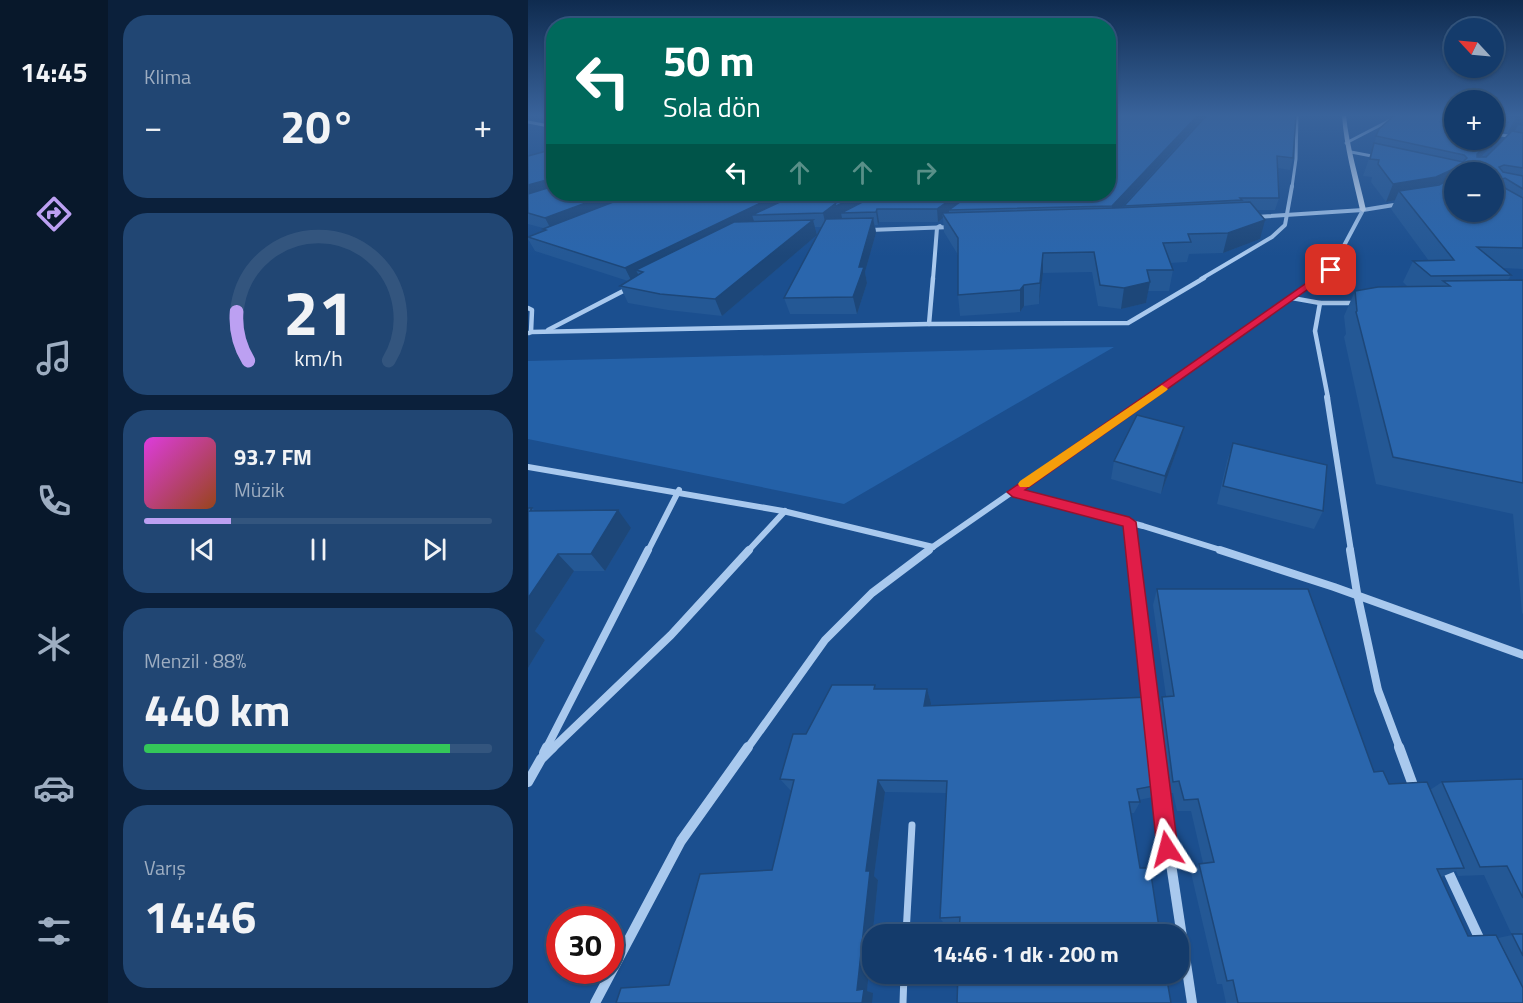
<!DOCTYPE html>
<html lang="tr">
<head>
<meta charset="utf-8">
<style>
	body { margin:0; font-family:"Titillium Web",sans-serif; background:#214673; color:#f1f3f6; height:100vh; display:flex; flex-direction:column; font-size:22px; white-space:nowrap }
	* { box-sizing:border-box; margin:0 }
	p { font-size:20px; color:#9dadc1 }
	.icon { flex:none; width:33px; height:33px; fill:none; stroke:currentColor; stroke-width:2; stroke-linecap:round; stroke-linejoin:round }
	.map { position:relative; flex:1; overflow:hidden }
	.drawer { display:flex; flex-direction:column; gap:15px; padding:15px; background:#0b203b; width:420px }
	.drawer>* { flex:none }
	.top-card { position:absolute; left:18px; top:18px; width:570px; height:183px; border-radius:24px; box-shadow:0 2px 4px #0004,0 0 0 2px #33557e; background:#00695c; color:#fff; overflow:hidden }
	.needle { width:39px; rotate:296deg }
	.controls { position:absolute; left:916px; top:18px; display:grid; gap:12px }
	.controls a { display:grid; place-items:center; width:60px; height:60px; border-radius:50%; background:#143b6b; box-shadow:0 2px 4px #0004,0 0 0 2px #33557e; font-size:30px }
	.speed { position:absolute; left:18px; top:906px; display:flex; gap:12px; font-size:30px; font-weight:700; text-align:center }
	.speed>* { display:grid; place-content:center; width:78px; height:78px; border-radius:50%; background:#143b6b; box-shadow:0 2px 4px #0004,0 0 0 2px #33557e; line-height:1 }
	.speed .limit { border:9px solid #d22; background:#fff; color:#111 }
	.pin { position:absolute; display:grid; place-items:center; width:51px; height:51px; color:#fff; margin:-26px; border-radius:12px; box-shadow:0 3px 9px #0006 }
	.me { position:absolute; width:66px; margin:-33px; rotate:351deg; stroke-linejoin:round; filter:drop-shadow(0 0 4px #0008) }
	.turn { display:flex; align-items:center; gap:21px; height:126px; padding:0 18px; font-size:27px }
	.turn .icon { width:78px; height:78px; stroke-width:2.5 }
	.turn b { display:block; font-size:42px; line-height:51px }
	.lanes { display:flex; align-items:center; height:57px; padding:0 18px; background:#0003; justify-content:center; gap:30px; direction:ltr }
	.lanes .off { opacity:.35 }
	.big { font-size:45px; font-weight:700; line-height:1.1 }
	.drawer .widget { flex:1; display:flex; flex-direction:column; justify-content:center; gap:9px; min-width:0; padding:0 21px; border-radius:24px; background:#214673 }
	.drawer .dial { align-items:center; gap:0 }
	.dial svg { height:156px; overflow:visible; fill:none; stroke:#33557e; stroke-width:7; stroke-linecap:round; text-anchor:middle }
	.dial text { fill:#f1f3f6; stroke:none }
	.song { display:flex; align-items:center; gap:18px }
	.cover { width:72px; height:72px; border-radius:9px; background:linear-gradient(135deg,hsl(300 70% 55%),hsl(20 70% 35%)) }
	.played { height:6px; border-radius:3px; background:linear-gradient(90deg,#bca0f2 25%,#33557e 25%) }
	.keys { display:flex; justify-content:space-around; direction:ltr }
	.heat { display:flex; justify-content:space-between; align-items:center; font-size:33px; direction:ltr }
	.charge { height:9px; border-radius:4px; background:linear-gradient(90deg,#34c759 88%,#33557e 0) }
	.trip { position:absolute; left:334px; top:924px; width:327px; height:60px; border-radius:24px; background:#143b6b; box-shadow:0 2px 4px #0004,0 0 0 2px #33557e; font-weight:700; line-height:60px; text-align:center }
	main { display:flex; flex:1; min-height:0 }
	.tabs { display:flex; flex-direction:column; width:108px; justify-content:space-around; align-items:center; background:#08182b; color:#9dadc1 }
	.tabs .icon { width:42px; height:42px }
	.tabs .current { color:#bca0f2 }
	.tabs b { font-size:27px; color:#f1f3f6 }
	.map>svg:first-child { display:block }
</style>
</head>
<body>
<main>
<nav class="tabs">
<b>14:45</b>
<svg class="icon current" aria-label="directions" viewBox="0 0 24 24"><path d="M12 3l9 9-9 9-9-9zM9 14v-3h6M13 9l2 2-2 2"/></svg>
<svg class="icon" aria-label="music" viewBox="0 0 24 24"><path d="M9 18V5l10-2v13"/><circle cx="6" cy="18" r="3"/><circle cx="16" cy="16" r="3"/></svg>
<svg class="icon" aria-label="phone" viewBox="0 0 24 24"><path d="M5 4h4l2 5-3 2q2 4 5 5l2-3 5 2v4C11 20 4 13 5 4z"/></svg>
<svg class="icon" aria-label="climate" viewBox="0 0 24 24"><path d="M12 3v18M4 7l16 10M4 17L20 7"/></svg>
<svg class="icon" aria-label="car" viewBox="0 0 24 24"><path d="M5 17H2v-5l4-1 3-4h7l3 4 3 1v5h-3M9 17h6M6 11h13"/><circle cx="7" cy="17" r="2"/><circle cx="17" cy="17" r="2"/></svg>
<svg class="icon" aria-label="filters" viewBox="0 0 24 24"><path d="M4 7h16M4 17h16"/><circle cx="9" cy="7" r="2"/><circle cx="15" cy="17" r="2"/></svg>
</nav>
<section class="drawer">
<div class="widget"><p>Klima</p>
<div class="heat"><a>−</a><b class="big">20°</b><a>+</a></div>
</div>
<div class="widget dial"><svg viewBox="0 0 100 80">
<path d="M14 69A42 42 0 1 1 86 69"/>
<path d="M14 69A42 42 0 0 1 8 44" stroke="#bca0f2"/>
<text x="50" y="56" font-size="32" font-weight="700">21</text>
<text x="50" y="72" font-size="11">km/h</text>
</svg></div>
<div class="widget">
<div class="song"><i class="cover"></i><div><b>93.7 FM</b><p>Müzik</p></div></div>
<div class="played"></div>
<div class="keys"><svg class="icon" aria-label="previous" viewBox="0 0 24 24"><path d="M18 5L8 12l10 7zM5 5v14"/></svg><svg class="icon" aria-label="pause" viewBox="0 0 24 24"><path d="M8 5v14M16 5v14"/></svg><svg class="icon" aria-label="next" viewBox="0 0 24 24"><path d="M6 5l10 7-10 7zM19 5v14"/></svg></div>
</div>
<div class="widget"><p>Menzil · 88%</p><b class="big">440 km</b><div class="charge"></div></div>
<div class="widget"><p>Varış</p><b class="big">14:46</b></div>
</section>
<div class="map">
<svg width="995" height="1003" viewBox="0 0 995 1003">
	<rect width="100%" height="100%" fill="#1b4f8f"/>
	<path fill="#2461a8" d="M586,347L316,504L0,439V361Z"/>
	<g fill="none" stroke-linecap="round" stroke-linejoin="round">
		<g stroke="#a9c9ee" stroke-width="7">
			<path d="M378,934L384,825"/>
			<path d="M375,1003L376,974"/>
		</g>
		<g stroke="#a9c9ee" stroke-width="3">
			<path d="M0,122L26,127"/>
			<path d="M966,134L980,136"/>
			<path d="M818,143L872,115"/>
			<path d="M823,152L849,157"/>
			<path d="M764,187L768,159L769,115"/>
		</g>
		<g stroke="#a9c9ee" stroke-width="4">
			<path d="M728,217L835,210"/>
			<path d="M341,230L424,227"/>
			<path d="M405,279L409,228L412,226"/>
			<path d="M673,279L744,237L757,225L764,186"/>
			<path d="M789,279L803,270L835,210L872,204"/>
		</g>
		<g stroke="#a9c9ee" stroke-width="4.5">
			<path d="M764,298L792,303H829"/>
			<path d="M792,303L787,331L800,398"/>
			<path d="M0,308L4,310L3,332L1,333"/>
			<path d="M401,324L405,278"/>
			<path d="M20,330L99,289"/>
			<path d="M3,332L401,324L600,323L676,278"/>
			<path d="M619,398L792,278"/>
		</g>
		<g stroke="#a9c9ee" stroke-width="6">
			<path d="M799,397L823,551"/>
			<path d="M0,467L255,511L405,547"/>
			<path d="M485,492L615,526L696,551"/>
			<path d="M601,522L604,551"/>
			<path d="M120,551L151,490"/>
			<path d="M220,551L257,511"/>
			<path d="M399,551L621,397"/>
		</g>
		<g stroke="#a9c9ee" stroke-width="8">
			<path d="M604,550L621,702"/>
			<path d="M692,550L806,587L995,655"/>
			<path d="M822,550L829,593L850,690L872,749"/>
			<path d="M18,749L120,550"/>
			<path d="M24,749L143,635L221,550"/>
			<path d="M219,749L297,640L344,593L401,550"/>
		</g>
		<g stroke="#a9c9ee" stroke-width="10">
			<path d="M871,747L886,788"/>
			<path d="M16,753L19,747"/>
			<path d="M630,778L664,1003"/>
			<path d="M0,782L13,759L25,747"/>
			<path d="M918,867L953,942"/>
			<path d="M67,1003L153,841L220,747"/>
		</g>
		<path fill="#d6e6fa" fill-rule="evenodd" d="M814,115H818C821,147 831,178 838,210L835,212L832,210C825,178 816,147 814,115Z"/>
	</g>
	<g fill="#245895" fill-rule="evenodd">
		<path d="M0,115H26V121L0,116Z"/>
		<path d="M677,115L593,208H596V206L679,115L765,158L762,170L750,168L751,198L747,210H729L732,239L695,253L661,254L659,262L642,263L645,270L641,291H620L618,303L593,309L570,306L564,272L515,273L511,304L496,306L492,312L432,316L430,295V255L416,232L415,218L410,222H351L350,225H347L348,233L337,272L339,283L329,314H262L256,298L294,227H287L289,235L194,316L140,310L100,303L92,286L100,281L7,251L0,239V237L16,231L15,228L0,224V156L26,194H580Z"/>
		<path d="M966,115H995V269L974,268L983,275L980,280H995V614L994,613L985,514L848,484L816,337L818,334L816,316L827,291L880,287L875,282L885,261H901L863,209L867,200L858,202L843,182L844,177L835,176L851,129L927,140ZM975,132H983L958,157H954L971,139ZM927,172H966L927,212Z"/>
		<path d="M656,427L651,445L633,494L583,479L586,461Z"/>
		<path d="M705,443L795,511L786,529L689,504L699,461Z"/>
		<path d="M4,508L7,511L103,528L77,571H46L7,631L17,640L0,668Z"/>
		<path d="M629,589L861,784L902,790L914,782L995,779V1003H698L694,984H689L663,873L671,864L675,863L663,811H649L645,793L639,794L629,711L634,697L638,696L625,605ZM928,871L930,876L956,875L984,935L970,938L940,936L913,877Z"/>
		<path d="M348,689H399L403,703L402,706L631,785L625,797L611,800L612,802L606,813H603L431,924L417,925L412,918L418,793L357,792L346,876L350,880L339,991L345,993L141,985L244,870L263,791L252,779L278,734Z"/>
	</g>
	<g fill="#1d4779">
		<path d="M670,115H677L583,219L584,206Z"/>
		<path d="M995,116V126L990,125L987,131L980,132L988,117Z"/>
		<path d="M980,123L971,139L940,170L949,154L963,140H966V136Z"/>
		<path d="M934,165L930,172H927V180L926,182L871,191L867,200L858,202L865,184Z"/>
		<path d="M25,178L26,192L0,200V185Z"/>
		<path d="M82,194H120L24,231L17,218Z"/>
		<path d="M251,194H280L224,215L226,221L117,276L115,272L108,270L112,278L104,282L97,268Z"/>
		<path d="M333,194H358L313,213L314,218L309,220V218L298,226L295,213L308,203Z"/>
		<path d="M430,194H447L421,210V214L414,213L415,218L410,222L409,209Z"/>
		<path d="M349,209L351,222L350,225L348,212Z"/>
		<path d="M345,218L348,233L337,272L339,283L329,314L325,297L331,267Z"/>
		<path d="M285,220L289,235L194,316L187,299Z"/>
		<path d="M737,220L732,239L695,253L700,233Z"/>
		<path d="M515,253V273L511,304L512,283Z"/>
		<path d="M622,282L618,303L593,309L596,288Z"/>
		<path d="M496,285V306L492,312V290Z"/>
		<path d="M656,427L651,445L633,494L637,476Z"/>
		<path d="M90,510L103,528L77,571L63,554Z"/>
		<path d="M30,554L46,571L7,631L17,640L0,668V598Z"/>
		<path d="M399,689L403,703L401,721L396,706Z"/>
		<path d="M350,780L357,792L346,876L350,880L339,991L345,993L344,1003H334L329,990L338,871Z"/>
	</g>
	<g fill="#2a66ad" stroke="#1d4779" stroke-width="1.5">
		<path d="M580,115H670L584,206L421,210L443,194H580Z"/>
		<path d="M679,115H768L765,158L749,156L751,198H712L714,200L596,206Z"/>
		<path d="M867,115H927V140H963L949,154V157H958L984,131L995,133V168L976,165L971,167L975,172L995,176V189L977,178L974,179L975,187L995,198V248L949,247L983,275L903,276L885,261L926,260L871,191L911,185L927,177V212H966V172H937L940,167L934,165L908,177L865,184L850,164L851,160L842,159L846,143L935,162L939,158L936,155L848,136L851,129Z"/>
		<path d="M966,115H995V116L988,117L972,116L971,121L980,123L966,136Z"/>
		<path d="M26,149V178L0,185V156Z"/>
		<path d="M26,186V194H82L17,218L0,213V194Z"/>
		<path d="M106,194H251L97,268L0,237L18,230L15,229Z"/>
		<path d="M269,194H333L306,207L308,203L295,213L224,215Z"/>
		<path d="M350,194H430L409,209H349L348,212L313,213Z"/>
		<path d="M722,202L737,220L700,233L660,234L663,242L635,243L645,270H619L622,282L596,288L572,285L566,252L515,253L512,283L496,285L492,290L430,295V238L414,213L587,208Z"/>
		<path d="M345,218L331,267H336L325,297L256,298L298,219Z"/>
		<path d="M285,220L187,299L132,294L92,286L115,272L108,270L206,222Z"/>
		<path d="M995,280V483L865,457L828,312L829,311L827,291L850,287L922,286L915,281Z"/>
		<path d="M609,415L656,427L637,476L586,461Z"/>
		<path d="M705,443L799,465L795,511L695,486Z"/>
		<path d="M0,508H4L2,511L90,510L63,554H30L0,598Z"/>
		<path d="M629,589H780L846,772L855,771L861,784L899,782L936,868L909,869L940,936L968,935L995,988V1003H710L705,980L699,981L671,864L686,862L670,799L656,800L651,781L645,782L634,697L646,696Z"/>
		<path d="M304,685H347L346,689H399L396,706L622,697L631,785L609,789L612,802H601L612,868H622L632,934H431L432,917L412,918L419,781L350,780L338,871H342L329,990L336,989L334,1003H88L93,988L141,985L172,874L244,870L266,780L252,779L265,734H278Z"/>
		<path d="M995,779V898L979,866L952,867L914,782Z"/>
		<path d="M984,934H995V956Z"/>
		<path d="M430,974H638L643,1003H429Z"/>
	</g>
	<linearGradient id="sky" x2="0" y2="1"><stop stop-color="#0f2b4f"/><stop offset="0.45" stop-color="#39639b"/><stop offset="1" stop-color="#39639b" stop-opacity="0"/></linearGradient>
	<rect width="995" height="256" fill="url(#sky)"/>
	<path fill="#e11d48" stroke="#92132f" stroke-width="1.5" d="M800,268L807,270L497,490L601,517L608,522L650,849L647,857L639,860L632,857L629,849L595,526L485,497L479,492Z"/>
	<path fill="#f59e0b" d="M634,385L640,389L638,391L501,487H492L490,484L492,481Z"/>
</svg>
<div class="controls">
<a><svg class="needle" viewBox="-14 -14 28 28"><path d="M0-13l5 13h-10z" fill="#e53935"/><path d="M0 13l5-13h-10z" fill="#9dadc1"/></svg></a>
<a>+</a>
<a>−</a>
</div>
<div class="speed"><div class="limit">30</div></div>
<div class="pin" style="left:803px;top:270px;background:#d93025"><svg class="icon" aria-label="arrive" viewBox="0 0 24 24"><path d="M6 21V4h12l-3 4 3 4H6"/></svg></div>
<svg class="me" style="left:639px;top:849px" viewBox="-20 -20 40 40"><path d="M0-17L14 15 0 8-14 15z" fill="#e11d48" stroke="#fff" stroke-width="4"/></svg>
<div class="trip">14:46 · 1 dk · 200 m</div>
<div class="top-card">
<div class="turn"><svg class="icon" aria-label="left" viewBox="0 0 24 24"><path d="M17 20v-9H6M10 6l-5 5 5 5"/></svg><div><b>50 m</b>Sola dön</div></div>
<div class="lanes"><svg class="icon" aria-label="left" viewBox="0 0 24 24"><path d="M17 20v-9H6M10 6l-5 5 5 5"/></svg><svg class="icon off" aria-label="ahead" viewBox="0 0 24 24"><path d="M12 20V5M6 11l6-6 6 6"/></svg><svg class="icon off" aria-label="ahead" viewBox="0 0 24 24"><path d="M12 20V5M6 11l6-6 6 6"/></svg><svg class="icon off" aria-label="right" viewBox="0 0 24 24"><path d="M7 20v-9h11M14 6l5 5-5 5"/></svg></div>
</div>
</div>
</main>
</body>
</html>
